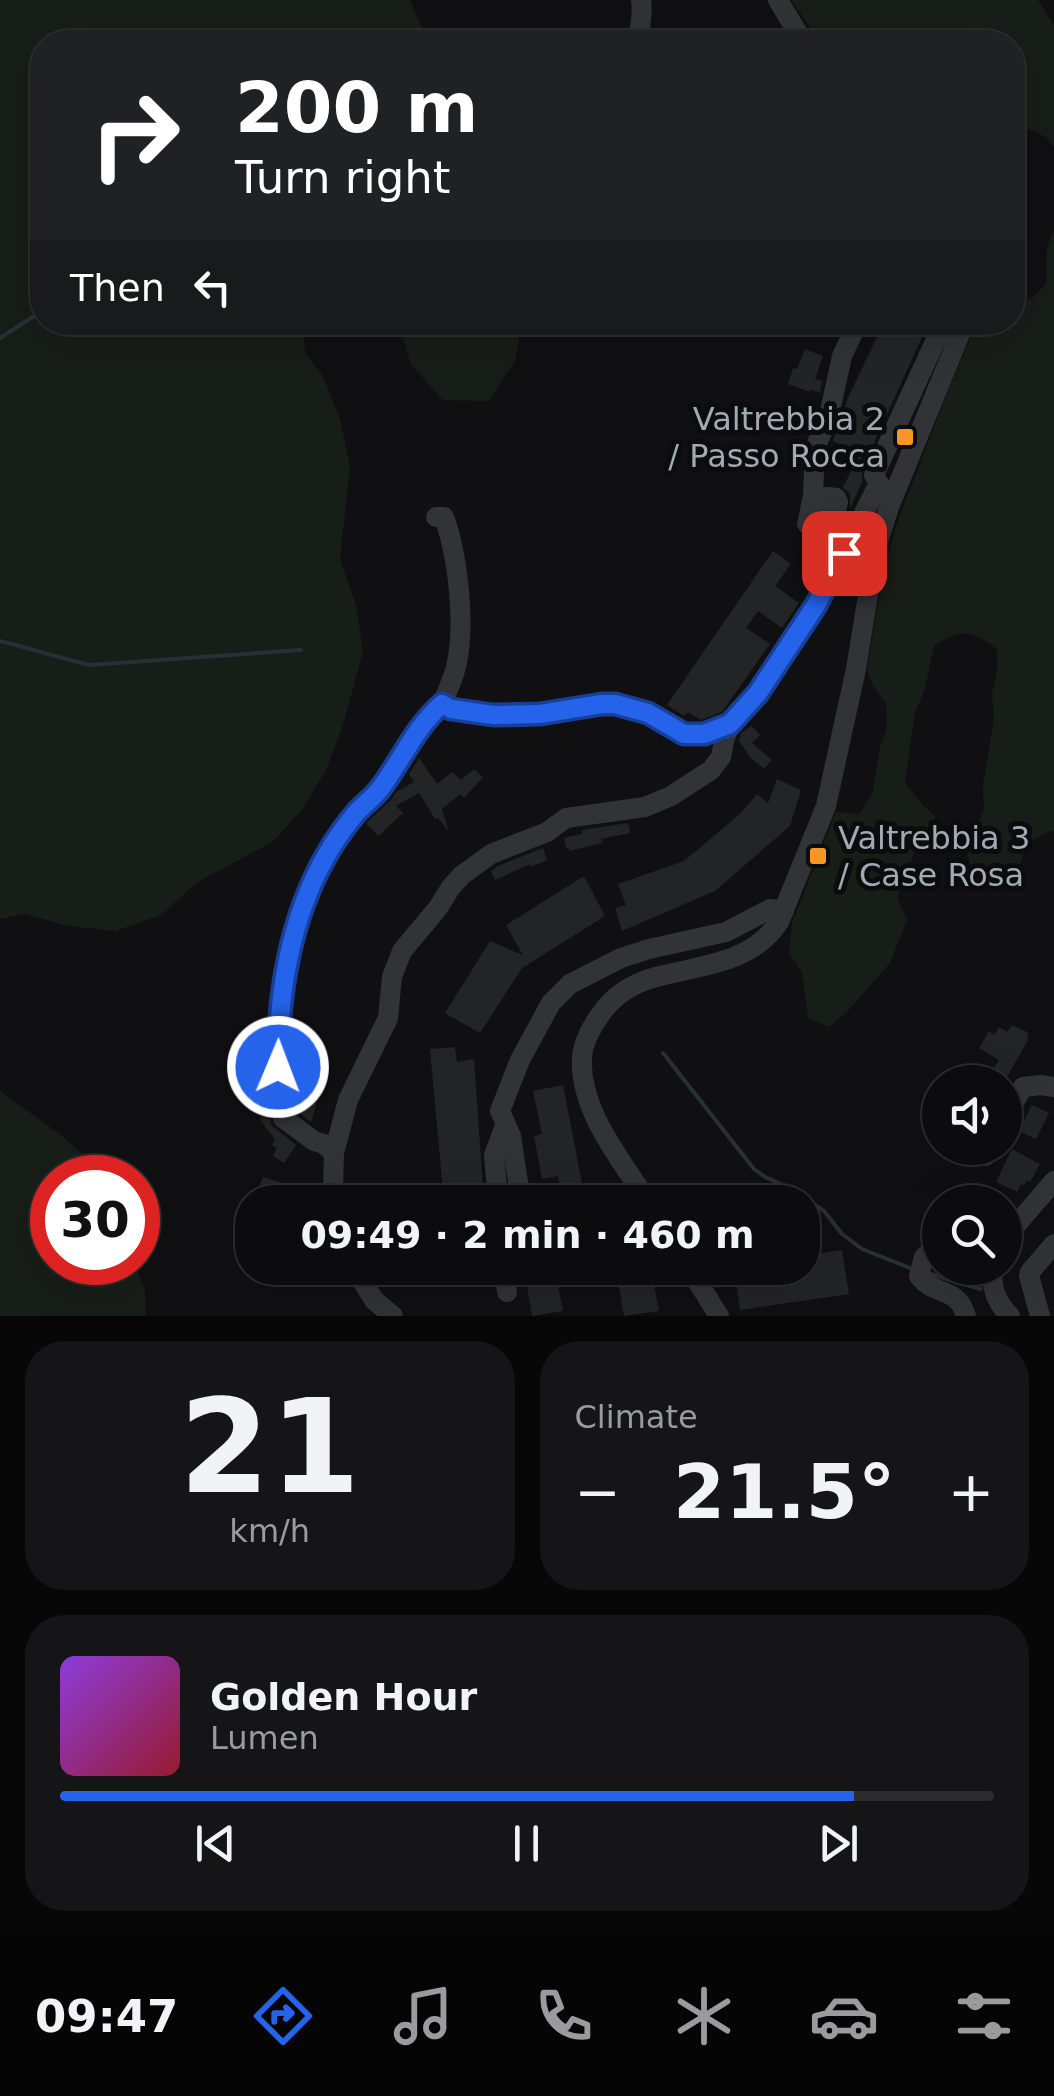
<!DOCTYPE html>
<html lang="en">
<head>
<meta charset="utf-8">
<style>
	body { margin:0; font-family:"DejaVu Sans",sans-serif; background:#151517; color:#f1f3f6; height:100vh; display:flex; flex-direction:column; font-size:38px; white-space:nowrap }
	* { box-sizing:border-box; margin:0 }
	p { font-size:32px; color:#9a9b9e }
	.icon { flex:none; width:55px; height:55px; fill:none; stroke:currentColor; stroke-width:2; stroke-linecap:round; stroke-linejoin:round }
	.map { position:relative; height:1316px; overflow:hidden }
	.sheet { display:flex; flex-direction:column; gap:25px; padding:25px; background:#070708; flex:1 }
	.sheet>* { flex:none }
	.banner { position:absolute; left:30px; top:30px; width:995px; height:305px; border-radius:40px; box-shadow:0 10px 40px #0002,0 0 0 2px #2c2c2e; background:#202124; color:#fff; overflow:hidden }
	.buttons { position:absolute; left:922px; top:1065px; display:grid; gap:20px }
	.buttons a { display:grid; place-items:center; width:100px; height:100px; border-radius:50%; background:#0c0c0e; box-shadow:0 10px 40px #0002,0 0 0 2px #2c2c2e; font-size:50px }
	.speed { position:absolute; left:30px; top:1155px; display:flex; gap:20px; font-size:50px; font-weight:700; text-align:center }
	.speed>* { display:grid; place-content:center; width:130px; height:130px; border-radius:50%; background:#0c0c0e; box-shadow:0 10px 40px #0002,0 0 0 2px #2c2c2e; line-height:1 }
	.speed .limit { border:15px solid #d22; background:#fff; color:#111 }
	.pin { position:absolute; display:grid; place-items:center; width:85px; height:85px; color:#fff; margin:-42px; border-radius:20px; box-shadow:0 5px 15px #0006 }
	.me { position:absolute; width:110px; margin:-55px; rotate:1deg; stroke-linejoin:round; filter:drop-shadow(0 0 8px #0008) }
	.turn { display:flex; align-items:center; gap:35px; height:210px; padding:0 40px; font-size:45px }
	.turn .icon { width:130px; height:130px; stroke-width:2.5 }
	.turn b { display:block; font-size:70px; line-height:85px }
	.then { display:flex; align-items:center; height:95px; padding:0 40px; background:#0003; gap:20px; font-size:38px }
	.big { font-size:75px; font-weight:800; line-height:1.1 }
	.sheet .widget { flex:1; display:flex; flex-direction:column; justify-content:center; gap:15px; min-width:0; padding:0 35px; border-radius:40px; background:#151517 }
	.sheet .dial { align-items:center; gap:0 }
	.dial b { font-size:130px; line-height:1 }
	.song { display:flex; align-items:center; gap:30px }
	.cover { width:120px; height:120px; border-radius:15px; background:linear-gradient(135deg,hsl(270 70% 55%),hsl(350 70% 35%)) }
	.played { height:10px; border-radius:5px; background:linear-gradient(90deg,#2563eb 85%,#2c2c2e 85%) }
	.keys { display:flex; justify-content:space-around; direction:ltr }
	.heat { display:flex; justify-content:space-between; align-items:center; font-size:55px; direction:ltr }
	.sheet .tiles { flex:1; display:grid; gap:25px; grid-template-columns:1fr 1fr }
	.widget:last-child { grid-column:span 2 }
	.trip { position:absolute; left:235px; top:1185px; width:585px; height:100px; border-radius:40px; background:#0c0c0e; box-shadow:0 10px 40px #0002,0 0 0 2px #2c2c2e; font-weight:800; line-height:100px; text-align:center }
	.dock { display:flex; height:160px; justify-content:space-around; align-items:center; background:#050506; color:#9a9b9e }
	.dock .icon { width:70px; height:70px }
	.dock .selected { color:#2563eb }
	.dock b { font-size:45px; color:#f1f3f6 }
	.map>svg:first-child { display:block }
</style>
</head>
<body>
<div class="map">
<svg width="1054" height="1316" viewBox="0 0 1054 1316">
	<rect width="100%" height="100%" fill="#101012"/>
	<g fill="#171d17">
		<path d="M0,0H410L428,42H42V322L303,323L305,352L323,376L340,419L350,467L340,559L356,605L363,652L342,728L326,770L303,808L274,841L196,883L161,915L115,931L69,926L25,914L0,919Z"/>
		<path d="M791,0H1038L1054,25V147C1038,126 1031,135 1013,121L1012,42H820Z"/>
		<path d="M1054,230V831C1026,835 1017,864 1016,888H992L973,876L967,852L984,809L983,786L994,717L992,694L997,672V649C971,630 962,628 934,646L924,691L915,713L905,782L919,801L935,816L932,840L914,854L897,898L907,920L890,963L847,1012L829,1027L808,1018L802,972L789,953L792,923L836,812L859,814L872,794L880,748L887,727L886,704L873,686L867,669L881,585L894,531L951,383L977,323L1012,322L1013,300L1031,299L1047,283C1046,264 1044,247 1054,230Z"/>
		<path d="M398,323V322L522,323L515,361L488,401L443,400L411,365Z"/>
		<path d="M0,1090C34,1119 76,1138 100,1177L52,1178V1262L135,1263L145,1291L146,1316H0Z"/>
	</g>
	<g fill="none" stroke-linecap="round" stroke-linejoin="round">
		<g stroke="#273135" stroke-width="4">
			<path d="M0,338L42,311"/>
			<path d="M0,641L89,665L301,650"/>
			<path d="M663,1053L754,1169L765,1177L788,1187L824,1211L842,1234L862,1249L910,1268"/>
			<path d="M931,1274L981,1289"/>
		</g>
	</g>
	<g fill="#232426">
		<path d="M884,322H929L862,469V482L850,509V494L843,487L860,454L833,441L842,419L847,400Z"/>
		<path d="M805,349L823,356L815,379L822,381L820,392L811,390L810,392L788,384L793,368L797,369Z"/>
		<path d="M773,551L791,564L775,586L799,603L782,628L758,611L746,628L770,644L722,712L701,720L688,712L684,716L667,705Z"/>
		<path d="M752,726L760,735L752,743L772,760L764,769L750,757L739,741L741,733Z"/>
		<path d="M419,758L437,784L452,772L461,780L474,769L483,777L464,798L460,794L442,809L449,832L438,818L435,819L419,793L396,806L403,813L378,836L366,823L391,800L396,792L414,782L409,774Z"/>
		<path d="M777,779L801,790L790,826L715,891L622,931L615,908L626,905L618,884L684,861L741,813L757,794L768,803Z"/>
		<path d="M628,823L630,833L601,839L602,843L569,851V848H566L564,838L582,834V830Z"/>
		<path d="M543,848L547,860L531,867L530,864L495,880L491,871L498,866Z"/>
		<path d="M584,876L605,916L522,968L480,1033L445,1013L490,941L523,955L506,925Z"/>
		<path d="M1012,1025L1027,1032L1028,1040L1004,1082H1000L989,1076L999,1060L979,1048L989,1031L994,1035L999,1027L1007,1032Z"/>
		<path d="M455,1047L457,1062L474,1059L484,1202H444L430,1049Z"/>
		<path d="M302,1081L321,1088L311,1122L297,1111L295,1100Z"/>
		<path d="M563,1085L584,1194L602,1189L605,1202H563L558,1176L542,1179L534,1136L542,1134L533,1091Z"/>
		<path d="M1032,1105L1049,1113L1036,1139L1019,1131Z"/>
		<path d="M269,1110L271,1125L296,1145L284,1163L273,1156L277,1148L272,1145L275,1139L259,1119Z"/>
		<path d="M1012,1149L1040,1164L1030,1182L1027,1180L1024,1186L1021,1184L1017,1192L996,1182Z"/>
		<path d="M263,1177L301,1189L295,1202H278L280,1196L258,1189Z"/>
		<path d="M842,1250L849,1294L740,1310L734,1268H802V1256Z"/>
		<path d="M450,1268H491L492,1281L452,1285Z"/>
		<path d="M592,1268H635L636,1272L651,1268L659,1311L624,1316L617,1276L595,1280Z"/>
		<path d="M555,1269L563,1311L532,1316L525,1275Z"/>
	</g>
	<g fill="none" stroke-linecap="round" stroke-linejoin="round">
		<g stroke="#313337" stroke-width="20">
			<path d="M778,0L803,42"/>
			<path d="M640,42C638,27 644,15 641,0"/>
			<path d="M874,475L944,322"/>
			<path d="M436,517H444C458,556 466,626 456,667C453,679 447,692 442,704"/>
			<path d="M830,581L820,574L819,571L838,502L836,498L828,497L813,527L807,524L813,496L815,448L829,416L842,356L858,322"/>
			<path d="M248,1042L273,1077L276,1079L279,1077"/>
			<path d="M1005,1118L1023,1087L1041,1085L1054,1087"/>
			<path d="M334,1153L324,1144L314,1141L283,1118C283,1106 281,1098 279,1087C275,1069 278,1045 279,1026C282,960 299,900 335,844C342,834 349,822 357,812C364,805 372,799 379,791C403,764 414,729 442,704L451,709L493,715L540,714L602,704L625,706L648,713L690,735L704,734L730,724"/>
			<path d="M986,1156L991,1148"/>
			<path d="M336,1202L333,1191L334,1153L348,1100L388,1018L392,977L402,951L438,908L451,887L462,875L491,854L547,832L566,818L645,807L671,796L711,770L721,757L724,741L730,724L757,693L830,581L879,483"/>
			<path d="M498,1202L494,1155L505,1126"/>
			<path d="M521,1202L511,1136L500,1111L520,1060L551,1003L570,984L621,958L649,949L726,932L770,909L784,911"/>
			<path d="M648,1202C621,1159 579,1111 582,1057C583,1043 592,1026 600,1015C613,996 633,983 656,977C701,965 751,964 779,922L826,806L856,669L875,552L889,507L965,322"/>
			<path d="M971,1202L975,1198"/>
			<path d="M1005,1238L1054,1181"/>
			<path d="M940,1243L924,1257L919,1276C934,1297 957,1285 966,1316"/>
			<path d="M354,1268L374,1300L393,1316"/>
			<path d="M504,1268L507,1292"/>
			<path d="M689,1268L719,1316"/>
			<path d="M992,1268C992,1288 995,1301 1010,1316"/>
			<path d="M1040,1316L1029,1276L1030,1272L1054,1244"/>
		</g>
	</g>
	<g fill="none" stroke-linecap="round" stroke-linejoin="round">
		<g stroke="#184099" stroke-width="25">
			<path id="route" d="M278,1067C278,977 296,884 356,813C365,803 376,796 383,785C403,757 416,727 442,704L451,709L493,715L540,714L602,704H615L648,713L684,734H704L730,724L758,693L816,605L844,553"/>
		</g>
		<use href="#route" stroke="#2563eb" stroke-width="18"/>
	</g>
	<g fill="#f69625" stroke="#0b0c0d" stroke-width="4">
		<rect x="895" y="427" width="20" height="20" rx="5"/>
		<rect x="808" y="846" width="20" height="20" rx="5"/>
	</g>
	<g text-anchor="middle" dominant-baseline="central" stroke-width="10" stroke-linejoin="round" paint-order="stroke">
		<g font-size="32" fill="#a1a9b3" stroke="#0b0c0d" text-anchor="end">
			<text x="885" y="419">Valtrebbia 2<tspan x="885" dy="37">/ Passo Rocca</tspan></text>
			<text x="838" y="838" text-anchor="start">Valtrebbia 3<tspan x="838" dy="37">/ Case Rosa</tspan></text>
		</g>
	</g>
</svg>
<div class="buttons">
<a><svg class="icon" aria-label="sound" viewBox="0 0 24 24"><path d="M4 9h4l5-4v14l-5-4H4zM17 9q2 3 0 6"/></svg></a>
<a><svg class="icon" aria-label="search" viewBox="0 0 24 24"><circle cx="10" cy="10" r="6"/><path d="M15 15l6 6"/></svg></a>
</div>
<div class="speed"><div class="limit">30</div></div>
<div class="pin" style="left:844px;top:553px;background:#d93025"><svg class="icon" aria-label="arrive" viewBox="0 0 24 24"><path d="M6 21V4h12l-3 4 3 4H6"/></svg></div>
<svg class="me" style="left:278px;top:1067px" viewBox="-20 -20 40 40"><circle r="17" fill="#2563eb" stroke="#fff" stroke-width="3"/><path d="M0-11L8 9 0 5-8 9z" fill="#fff"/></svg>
<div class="trip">09:49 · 2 min · 460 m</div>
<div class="banner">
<div class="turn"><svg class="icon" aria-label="right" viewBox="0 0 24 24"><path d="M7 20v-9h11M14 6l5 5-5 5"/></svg><div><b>200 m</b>Turn right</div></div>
<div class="then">Then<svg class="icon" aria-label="left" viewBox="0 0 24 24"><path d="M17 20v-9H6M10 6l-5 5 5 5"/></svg></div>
</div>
</div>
<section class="sheet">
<div class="tiles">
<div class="widget dial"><b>21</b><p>km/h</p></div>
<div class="widget"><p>Climate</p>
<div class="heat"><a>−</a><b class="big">21.5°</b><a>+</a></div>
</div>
<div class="widget">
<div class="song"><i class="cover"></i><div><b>Golden Hour</b><p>Lumen</p></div></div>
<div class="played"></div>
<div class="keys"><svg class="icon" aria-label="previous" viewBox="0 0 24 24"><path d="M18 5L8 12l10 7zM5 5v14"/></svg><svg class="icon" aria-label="pause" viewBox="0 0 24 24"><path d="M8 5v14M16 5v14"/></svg><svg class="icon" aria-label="next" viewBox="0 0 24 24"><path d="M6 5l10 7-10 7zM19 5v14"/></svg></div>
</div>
</div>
</section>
<nav class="dock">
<b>09:47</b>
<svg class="icon selected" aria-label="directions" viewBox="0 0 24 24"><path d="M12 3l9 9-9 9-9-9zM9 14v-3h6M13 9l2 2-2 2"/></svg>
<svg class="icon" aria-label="music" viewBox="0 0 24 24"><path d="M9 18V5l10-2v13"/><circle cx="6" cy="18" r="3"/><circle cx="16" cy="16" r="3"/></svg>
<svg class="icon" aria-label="phone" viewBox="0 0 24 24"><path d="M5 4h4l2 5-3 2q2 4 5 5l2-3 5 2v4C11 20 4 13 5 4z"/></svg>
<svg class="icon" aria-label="climate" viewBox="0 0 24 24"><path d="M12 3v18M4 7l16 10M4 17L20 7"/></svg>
<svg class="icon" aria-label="car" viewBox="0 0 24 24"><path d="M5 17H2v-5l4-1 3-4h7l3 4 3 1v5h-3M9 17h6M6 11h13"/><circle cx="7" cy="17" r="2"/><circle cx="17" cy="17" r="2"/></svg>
<svg class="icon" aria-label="filters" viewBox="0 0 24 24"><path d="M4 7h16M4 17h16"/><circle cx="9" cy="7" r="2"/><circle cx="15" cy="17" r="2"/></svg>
</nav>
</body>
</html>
